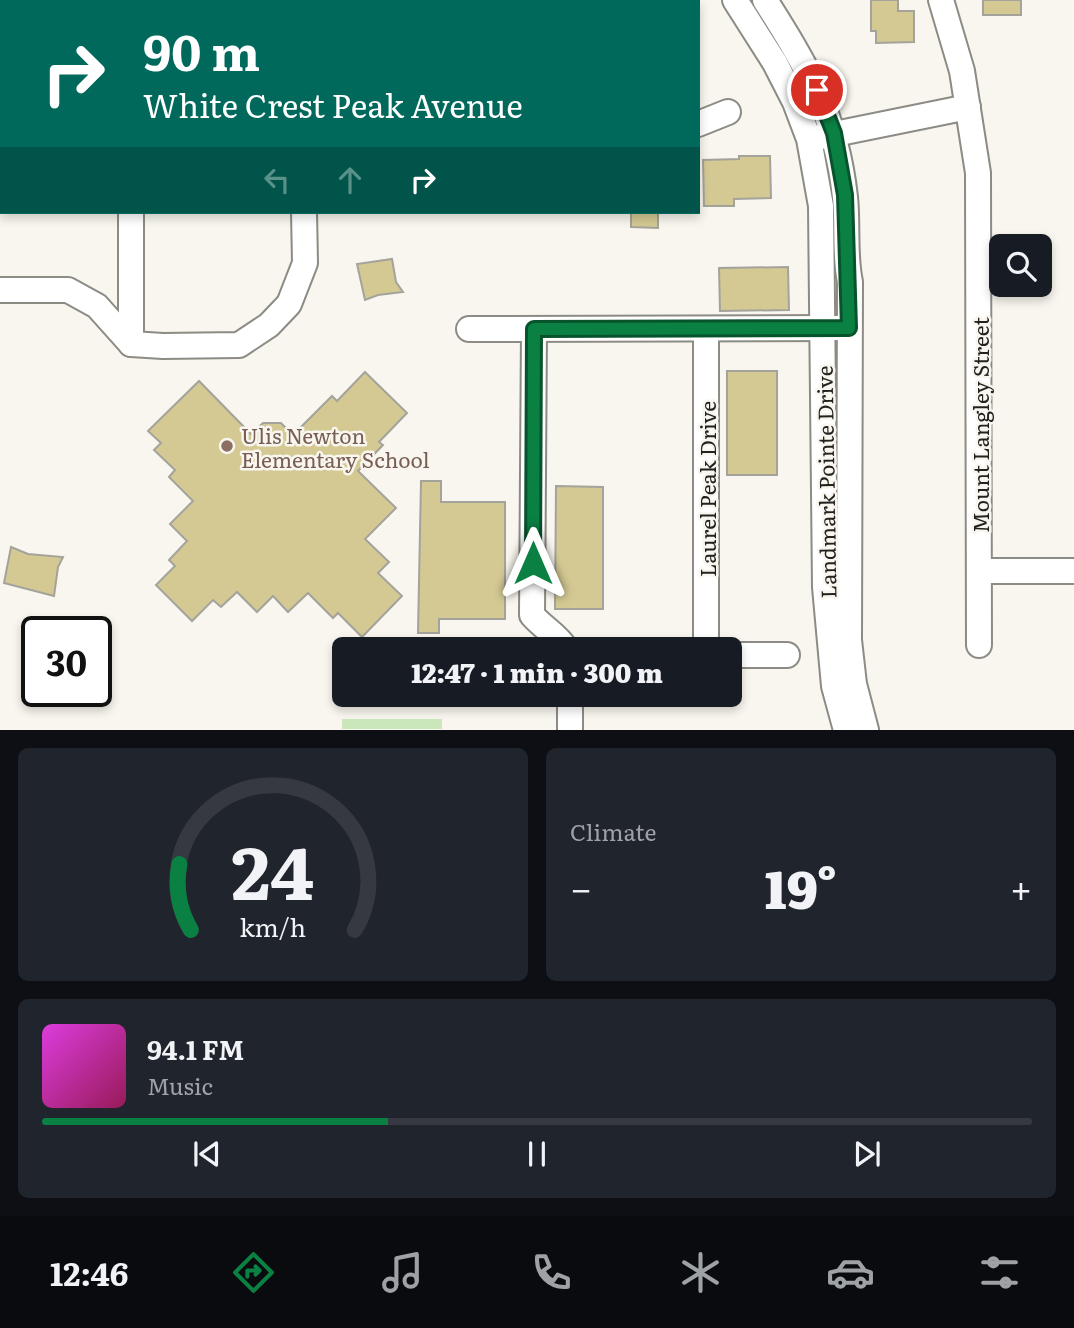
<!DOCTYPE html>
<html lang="en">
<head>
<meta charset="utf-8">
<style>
	body { margin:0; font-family:Literata,serif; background:#20242c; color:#f1f3f6; height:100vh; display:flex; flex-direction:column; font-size:26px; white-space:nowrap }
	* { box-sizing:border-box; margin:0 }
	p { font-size:23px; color:#9ea1a6 }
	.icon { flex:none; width:38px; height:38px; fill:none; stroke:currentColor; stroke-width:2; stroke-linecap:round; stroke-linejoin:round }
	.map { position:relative; height:730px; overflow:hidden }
	.side { display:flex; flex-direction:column; gap:18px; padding:18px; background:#0d0f14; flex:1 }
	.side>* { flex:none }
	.banner { position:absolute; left:0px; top:0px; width:700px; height:214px; box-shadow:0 4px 10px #0003; background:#00695c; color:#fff; overflow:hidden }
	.fabs { position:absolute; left:989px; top:234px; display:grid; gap:14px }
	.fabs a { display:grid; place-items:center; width:63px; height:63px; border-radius:10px; background:#171b24; box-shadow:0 4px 10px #0003; font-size:35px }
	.speed { position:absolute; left:21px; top:616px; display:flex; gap:14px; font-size:35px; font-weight:700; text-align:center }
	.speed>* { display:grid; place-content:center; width:91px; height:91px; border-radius:50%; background:#171b24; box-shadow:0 4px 10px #0003; line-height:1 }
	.speed .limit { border:4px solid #111; border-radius:10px; background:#fff; color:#111 }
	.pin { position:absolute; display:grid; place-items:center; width:60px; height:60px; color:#fff; margin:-30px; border:4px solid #fff; border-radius:50%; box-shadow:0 2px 7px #0007 }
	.me { position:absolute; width:77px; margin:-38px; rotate:0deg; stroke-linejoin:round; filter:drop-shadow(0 0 5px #0008) }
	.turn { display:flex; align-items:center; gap:24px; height:147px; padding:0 28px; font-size:32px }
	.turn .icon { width:91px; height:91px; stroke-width:2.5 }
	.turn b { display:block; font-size:49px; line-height:60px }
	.lanes { display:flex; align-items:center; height:66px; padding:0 28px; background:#0003; justify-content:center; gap:35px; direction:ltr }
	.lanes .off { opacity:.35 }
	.big { font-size:52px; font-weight:800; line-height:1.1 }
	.side .card { flex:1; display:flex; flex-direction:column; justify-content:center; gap:10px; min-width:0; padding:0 24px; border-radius:10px; background:#20242c }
	.side .dial { align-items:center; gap:0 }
	.dial svg { height:182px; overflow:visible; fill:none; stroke:#363941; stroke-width:7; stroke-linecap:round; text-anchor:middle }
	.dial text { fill:#f1f3f6; stroke:none }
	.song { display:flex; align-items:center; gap:21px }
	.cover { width:84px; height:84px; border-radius:10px; background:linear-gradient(135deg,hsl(300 70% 55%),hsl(330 70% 35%)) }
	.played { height:7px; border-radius:4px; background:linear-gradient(90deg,#0b8043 35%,#363941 35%) }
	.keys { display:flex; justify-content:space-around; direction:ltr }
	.heat { display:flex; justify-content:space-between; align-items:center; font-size:38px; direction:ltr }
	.side .tiles { flex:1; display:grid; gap:18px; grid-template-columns:1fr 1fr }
	.card:last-child { grid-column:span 2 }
	.trip { position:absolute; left:332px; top:637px; width:410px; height:70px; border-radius:10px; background:#171b24; box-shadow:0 4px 10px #0003; font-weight:800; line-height:70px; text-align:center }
	.tabs { display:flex; height:112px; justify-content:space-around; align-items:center; background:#090b0e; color:#9ea1a6 }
	.tabs .icon { width:49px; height:49px }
	.tabs .active { color:#0b8043 }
	.tabs b { font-size:32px; color:#f1f3f6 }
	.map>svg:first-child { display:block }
</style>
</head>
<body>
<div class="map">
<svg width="1074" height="730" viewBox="0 0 1074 730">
	<rect width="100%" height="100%" fill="#f8f6ee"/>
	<rect fill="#cae6bb" x="342" y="719" width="100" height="10"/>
	<g fill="#d4c993" stroke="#a4a39b" stroke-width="2">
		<path d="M871,0H898V11H914V42L876,43V31H871Z"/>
		<rect x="983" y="0" width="38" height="15"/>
		<path d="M739,156H770L771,198L734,199V206H704L703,160L739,159Z"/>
		<path d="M631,212H658V228L631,227Z"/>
		<path d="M392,259L396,282L403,292L378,295L365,300L357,264Z"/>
		<path d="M788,267L789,310L720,311L719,268Z"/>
		<rect x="727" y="371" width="50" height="104"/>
		<path d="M365,372L407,413L379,442L383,445L358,471L396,508L365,539L389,562L378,573L402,596L362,637L338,613L333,618L308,593L288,612L273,596L257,612L237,592L221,607L213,600L192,621L156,585L175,566L169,560L187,541L170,524L193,501L169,477L175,470L154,450L161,443L148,431L199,381L251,434L263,423H281L293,435L332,396L337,401Z"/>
		<path d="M421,481H441V502H505V619H439V633H418Z"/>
		<path d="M556,486L603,487V609H555Z"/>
		<path d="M11,547L28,554L63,557L58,567L54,596L4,583Z"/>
	</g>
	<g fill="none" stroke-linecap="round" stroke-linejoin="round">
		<g stroke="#8c8b84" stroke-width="28">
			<g id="minor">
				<path d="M76,0V2"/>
				<path d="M538,0L539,2"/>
				<path d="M735,0L775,63L795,102L809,139L821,206L825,587L834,686L846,730"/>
				<path d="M765,0C808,68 836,115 845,197C848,225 844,254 850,282L849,640L854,684L866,730"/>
				<path d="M941,0L962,71L978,173L979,645"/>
				<path d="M298,2V0"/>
				<path d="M698,124L728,112"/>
				<path d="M820,137L968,107"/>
				<path d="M0,143H2"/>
				<path d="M131,212V344"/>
				<path d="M0,290H68L97,306L131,344L163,346L239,345L269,325L289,304L305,263L304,212"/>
				<path d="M469,329L840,328"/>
				<path d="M534,329L532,615C543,628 558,635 566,649"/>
				<path d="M706,329V649"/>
				<path d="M980,571H1074"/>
				<path d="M730,655H787"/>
				<path d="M570,695V730"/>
			</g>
		</g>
		<use href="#minor" stroke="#fff" stroke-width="24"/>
	</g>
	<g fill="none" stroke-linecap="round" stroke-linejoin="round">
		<g stroke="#07532c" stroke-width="18">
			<path id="route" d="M533,563L534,329L849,328L845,195L834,133L817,90"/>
		</g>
		<use href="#route" stroke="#0b8043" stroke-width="12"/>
	</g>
	<circle fill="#8d6e63" stroke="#f8f6ee" stroke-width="2.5" cx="227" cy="446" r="7"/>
	<g text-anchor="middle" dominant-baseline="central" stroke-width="5" stroke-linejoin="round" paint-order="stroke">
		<g font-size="21" fill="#23221f" stroke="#f8f6ee">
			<text transform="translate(979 425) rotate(-90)">Mount Langley Street</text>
			<text transform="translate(825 482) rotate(-91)">Landmark Pointe Drive</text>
			<text transform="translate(706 489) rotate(-90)">Laurel Peak Drive</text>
		</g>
		<g font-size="21" fill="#785e54" stroke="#f8f6ee" text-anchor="start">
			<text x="241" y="434">Ulis Newton<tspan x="241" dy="24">Elementary School</tspan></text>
		</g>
	</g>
</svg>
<div class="fabs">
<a><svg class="icon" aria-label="search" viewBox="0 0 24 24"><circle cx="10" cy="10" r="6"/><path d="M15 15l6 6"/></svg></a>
</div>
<div class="speed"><div class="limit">30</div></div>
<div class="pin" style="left:817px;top:90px;background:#d93025"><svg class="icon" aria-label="arrive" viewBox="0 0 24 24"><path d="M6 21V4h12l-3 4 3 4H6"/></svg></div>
<svg class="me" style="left:533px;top:563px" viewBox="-20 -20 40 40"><path d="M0-17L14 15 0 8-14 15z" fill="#0b8043" stroke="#fff" stroke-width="4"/></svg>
<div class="trip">12:47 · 1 min · 300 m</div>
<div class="banner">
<div class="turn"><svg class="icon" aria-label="right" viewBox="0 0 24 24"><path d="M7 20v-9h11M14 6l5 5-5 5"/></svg><div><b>90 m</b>White Crest Peak Avenue</div></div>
<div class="lanes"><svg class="icon off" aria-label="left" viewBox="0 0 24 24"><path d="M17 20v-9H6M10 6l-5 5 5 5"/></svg><svg class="icon off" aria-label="ahead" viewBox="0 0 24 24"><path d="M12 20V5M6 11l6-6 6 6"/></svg><svg class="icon" aria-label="right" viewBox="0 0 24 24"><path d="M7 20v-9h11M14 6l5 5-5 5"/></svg></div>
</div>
</div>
<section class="side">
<div class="tiles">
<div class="card dial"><svg viewBox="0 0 100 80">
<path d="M14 69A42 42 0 1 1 86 69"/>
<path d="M14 69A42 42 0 0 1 9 40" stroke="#0b8043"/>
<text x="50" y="56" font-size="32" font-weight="700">24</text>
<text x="50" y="72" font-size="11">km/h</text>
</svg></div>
<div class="card"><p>Climate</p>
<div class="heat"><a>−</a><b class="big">19°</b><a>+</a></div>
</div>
<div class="card">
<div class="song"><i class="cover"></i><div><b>94.1 FM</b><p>Music</p></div></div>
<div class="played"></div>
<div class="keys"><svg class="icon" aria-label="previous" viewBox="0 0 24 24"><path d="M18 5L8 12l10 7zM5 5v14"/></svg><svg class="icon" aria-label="pause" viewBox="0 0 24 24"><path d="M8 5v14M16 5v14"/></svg><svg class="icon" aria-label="next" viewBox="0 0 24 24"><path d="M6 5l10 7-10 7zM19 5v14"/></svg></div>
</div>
</div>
</section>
<nav class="tabs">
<b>12:46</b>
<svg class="icon active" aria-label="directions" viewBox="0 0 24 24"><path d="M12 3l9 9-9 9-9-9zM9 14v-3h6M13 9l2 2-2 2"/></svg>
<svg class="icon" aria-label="music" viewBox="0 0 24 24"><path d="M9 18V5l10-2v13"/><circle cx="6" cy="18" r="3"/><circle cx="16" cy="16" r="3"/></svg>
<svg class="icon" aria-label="phone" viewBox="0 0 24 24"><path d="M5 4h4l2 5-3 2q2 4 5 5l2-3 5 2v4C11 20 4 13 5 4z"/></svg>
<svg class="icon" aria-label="climate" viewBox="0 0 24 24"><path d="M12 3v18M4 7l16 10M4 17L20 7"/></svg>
<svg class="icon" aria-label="car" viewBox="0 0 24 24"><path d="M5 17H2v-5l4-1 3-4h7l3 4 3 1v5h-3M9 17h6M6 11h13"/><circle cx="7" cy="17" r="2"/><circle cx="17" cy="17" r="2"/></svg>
<svg class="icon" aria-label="filters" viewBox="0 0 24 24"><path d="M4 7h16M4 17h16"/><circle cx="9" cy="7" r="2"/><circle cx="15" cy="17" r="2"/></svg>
</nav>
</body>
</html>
